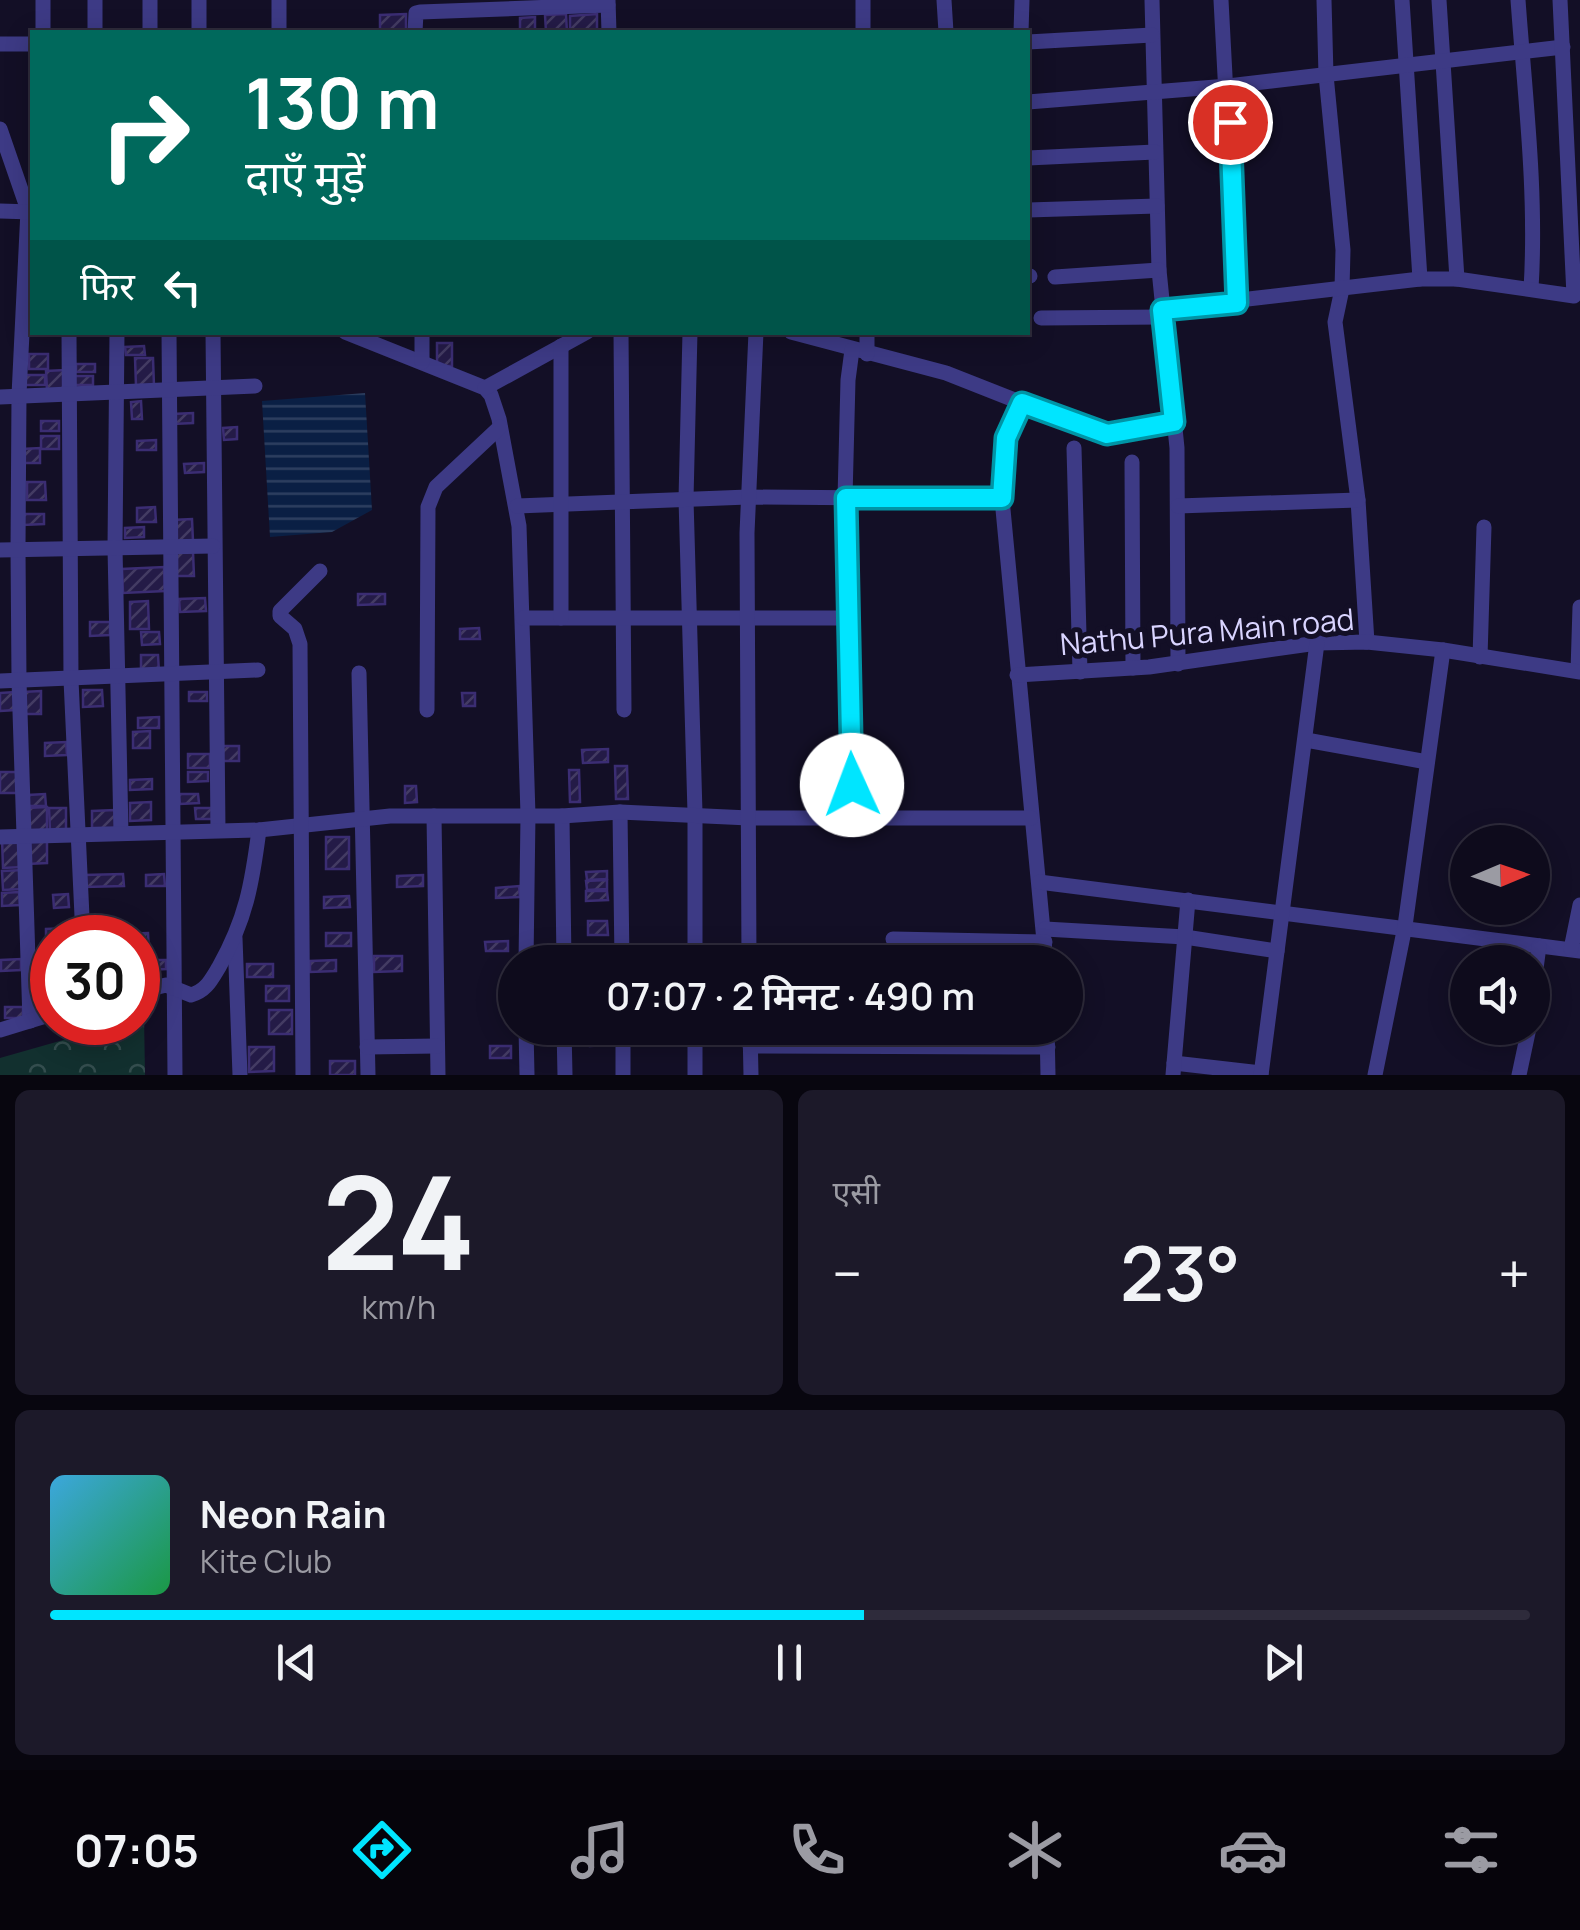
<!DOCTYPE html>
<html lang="hi">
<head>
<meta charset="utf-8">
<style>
	body { margin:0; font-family:Manrope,"Noto Sans Devanagari",sans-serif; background:#1c1929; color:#f1f3f6; height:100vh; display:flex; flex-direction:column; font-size:38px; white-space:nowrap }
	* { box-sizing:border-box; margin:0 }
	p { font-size:32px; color:#9b9ba3 }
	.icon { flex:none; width:55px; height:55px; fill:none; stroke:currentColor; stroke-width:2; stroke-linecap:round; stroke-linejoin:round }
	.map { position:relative; height:1075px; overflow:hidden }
	.drawer { display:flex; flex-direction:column; gap:15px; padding:15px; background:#08060f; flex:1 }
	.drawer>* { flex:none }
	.top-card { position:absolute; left:30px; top:30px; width:1000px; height:305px; border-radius:0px; box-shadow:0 5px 25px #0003,0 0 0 2px #2e2b3b; background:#00695c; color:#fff; overflow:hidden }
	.needle { width:65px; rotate:88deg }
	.controls { position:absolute; left:1450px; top:825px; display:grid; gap:20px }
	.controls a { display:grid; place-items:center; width:100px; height:100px; border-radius:50%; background:#0e0b1c; box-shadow:0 5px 25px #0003,0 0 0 2px #2e2b3b; font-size:50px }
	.speed { position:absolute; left:30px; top:915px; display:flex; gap:20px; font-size:50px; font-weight:700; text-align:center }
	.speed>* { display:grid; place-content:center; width:130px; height:130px; border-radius:50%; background:#0e0b1c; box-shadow:0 5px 25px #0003,0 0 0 2px #2e2b3b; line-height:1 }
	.speed .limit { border:15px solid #d22; background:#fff; color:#111 }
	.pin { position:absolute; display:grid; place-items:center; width:85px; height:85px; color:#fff; margin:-42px; border:5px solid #fff; border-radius:50%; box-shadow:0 2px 10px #0007 }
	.me { position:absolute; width:110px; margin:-55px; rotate:358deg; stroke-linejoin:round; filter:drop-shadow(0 0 8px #0008) }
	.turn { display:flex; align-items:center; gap:35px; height:210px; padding:0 50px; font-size:45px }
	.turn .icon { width:130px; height:130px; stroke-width:2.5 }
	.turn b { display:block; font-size:70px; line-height:85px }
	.then { display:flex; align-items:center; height:95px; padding:0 50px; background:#0003; gap:20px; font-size:38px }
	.big { font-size:75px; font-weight:600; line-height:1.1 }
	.drawer .tile { flex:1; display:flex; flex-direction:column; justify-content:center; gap:15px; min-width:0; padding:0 35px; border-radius:15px; background:#1c1929 }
	.drawer .dial { align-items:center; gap:0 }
	.dial b { font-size:130px; line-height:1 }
	.song { display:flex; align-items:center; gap:30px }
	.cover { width:120px; height:120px; border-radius:15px; background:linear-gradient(135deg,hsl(200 70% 55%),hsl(140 70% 35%)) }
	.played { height:10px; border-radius:5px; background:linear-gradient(90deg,#00e5ff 55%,#2e2b3b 55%) }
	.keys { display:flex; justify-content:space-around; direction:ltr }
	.heat { display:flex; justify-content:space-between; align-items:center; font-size:55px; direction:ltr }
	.drawer .tiles { flex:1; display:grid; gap:15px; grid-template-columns:1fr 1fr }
	.tile:last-child { grid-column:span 2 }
	.trip { position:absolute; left:498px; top:945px; width:585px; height:100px; border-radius:50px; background:#0e0b1c; box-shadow:0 5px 25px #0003,0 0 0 2px #2e2b3b; font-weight:600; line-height:100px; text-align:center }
	.tabs { display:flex; height:160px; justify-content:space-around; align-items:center; background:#06040b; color:#9b9ba3 }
	.tabs .icon { width:70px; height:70px }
	.tabs .selected { color:#00e5ff }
	.tabs b { font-size:45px; color:#f1f3f6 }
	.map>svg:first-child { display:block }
</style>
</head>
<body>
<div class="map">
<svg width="1580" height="1075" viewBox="0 0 1580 1075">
	<defs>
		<pattern id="park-crowns" width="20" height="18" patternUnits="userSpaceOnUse" patternTransform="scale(2.5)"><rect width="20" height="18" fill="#12302f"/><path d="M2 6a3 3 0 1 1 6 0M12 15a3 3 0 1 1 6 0" fill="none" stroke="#344d4e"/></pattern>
		<pattern id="water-rules" width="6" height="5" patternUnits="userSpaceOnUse" patternTransform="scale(2.5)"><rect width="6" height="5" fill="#0a1f44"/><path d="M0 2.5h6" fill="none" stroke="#2d3f60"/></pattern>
		<pattern id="building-hatch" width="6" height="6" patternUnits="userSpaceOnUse" patternTransform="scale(2.5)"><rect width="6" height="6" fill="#241b47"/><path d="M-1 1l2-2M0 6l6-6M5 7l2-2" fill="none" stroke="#433b63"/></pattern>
	</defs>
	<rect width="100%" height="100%" fill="#130f26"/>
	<path fill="url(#park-crowns)" d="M144,1017L145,1075H0V1058L123,1023L138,1022V1018Z"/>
	<path fill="url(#water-rules)" d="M365,393L372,510L332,532L270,537L262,401Z"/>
	<g fill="url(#building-hatch)" stroke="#3b2d73" stroke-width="2.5">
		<path d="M406,14V30L380,31V15Z"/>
		<path d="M566,14L567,32H546L545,15Z"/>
		<path d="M597,14V29L570,31V16Z"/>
		<path d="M535,17V32H520V18Z"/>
		<rect x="437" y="343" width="15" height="23"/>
		<path d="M144,346L145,355H126L125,347Z"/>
		<rect x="29" y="354" width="19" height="15"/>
		<path d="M135,358H153L154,386H136Z"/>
		<rect x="76" y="364" width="19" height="8"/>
		<path d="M65,370V389L47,390L46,371Z"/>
		<rect x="25" y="375" width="20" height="10"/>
		<rect x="72" y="376" width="21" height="9"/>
		<path d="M141,401L142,419H132L131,402Z"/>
		<path d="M193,413V423L173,424L172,414Z"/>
		<rect x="41" y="421" width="18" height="10"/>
		<path d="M237,427V439L224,440L223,428Z"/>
		<rect x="41" y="436" width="18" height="13"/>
		<path d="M156,440V450H137V441Z"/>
		<path d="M40,448V463H23L22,449Z"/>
		<path d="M204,463V472L185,473L184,464Z"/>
		<path d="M27,482H45L46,500H27Z"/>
		<path d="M155,507L156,522H137V508Z"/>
		<path d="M22,514H44V524L23,525Z"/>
		<path d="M192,519L193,541L173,542L172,520Z"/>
		<path d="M144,527V537L125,538V528Z"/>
		<path d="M175,552H193L194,576H175Z"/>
		<path d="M164,567L165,591L123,593L122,569Z"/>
		<path d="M358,594H385V604L358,605Z"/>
		<path d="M205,598L206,611L180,612L179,599Z"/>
		<path d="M148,601L149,629H130V602Z"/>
		<path d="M90,622H110V635L90,636Z"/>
		<path d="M479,628L480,639H460V629Z"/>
		<path d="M141,632H159L160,644L142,645Z"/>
		<path d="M141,655H158L159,672H141Z"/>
		<path d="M83,690H102L103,706L83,707Z"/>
		<path d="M41,691V714H22V692Z"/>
		<path d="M15,692V710L0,711V693Z"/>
		<rect x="189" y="692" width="18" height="9"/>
		<path d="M462,693H475V706H463Z"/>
		<path d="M159,717V728H138V718Z"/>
		<path d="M150,731V748H133V732Z"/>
		<path d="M66,742L67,755L45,756V743Z"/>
		<rect x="217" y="746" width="22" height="15"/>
		<path d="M608,749V762L583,763L582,750Z"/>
		<rect x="188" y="754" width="22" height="14"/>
		<path d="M615,766H627L628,799H616Z"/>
		<path d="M569,770H579L580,802H570Z"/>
		<path d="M0,772H17L18,793H0Z"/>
		<path d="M188,772H208V781L188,782Z"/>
		<path d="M152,779V789L130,790V780Z"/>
		<path d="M405,786H416L417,802L405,803Z"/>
		<path d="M45,794L46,806H29L28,795Z"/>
		<path d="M179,794H198L199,803L180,804Z"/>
		<path d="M151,802V820L130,821V803Z"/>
		<path d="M47,807V830L26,831V808Z"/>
		<path d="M49,808H66V831H50Z"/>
		<path d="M195,808H212V819H196Z"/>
		<path d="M115,810L116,828H92V811Z"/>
		<rect x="326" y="837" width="23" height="32"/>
		<path d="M2,839H22L23,867L3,868Z"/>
		<path d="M47,841V863L27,864V842Z"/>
		<path d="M23,870V889L3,890L2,871Z"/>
		<path d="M607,871V879L587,880L586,872Z"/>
		<path d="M123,874L124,886L84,887V875Z"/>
		<path d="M164,874L165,886H146V875Z"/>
		<path d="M423,875V886L397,887V876Z"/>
		<path d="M607,880V889L587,890L586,881Z"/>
		<path d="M519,886L520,897L496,898V888Z"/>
		<path d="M586,891H607L608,900L586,901Z"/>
		<path d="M19,892L20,905L2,906V893Z"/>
		<path d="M68,894L69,907L54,908L53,895Z"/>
		<path d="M349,896L350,907L324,908V897Z"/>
		<path d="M107,918L108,929L88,930L87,919Z"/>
		<path d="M588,921H607L608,935H588Z"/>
		<path d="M71,928V938H52V942H46V929Z"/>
		<path d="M148,933L149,952H138V938H121V934Z"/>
		<rect x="326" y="933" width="25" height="13"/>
		<path d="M508,941V951H486L485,942Z"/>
		<path d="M374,956H402V971L374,972Z"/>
		<path d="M21,959V970L1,971V960Z"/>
		<path d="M147,960H166V969L147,970Z"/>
		<path d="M336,960V971L310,972V961Z"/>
		<rect x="247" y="964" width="26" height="13"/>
		<rect x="266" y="986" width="23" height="15"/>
		<rect x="5" y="1007" width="18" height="11"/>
		<rect x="269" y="1010" width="23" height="24"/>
		<path d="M608,1031L609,1045L590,1046L589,1032Z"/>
		<rect x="490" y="1046" width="21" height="12"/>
		<path d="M249,1047H274V1071L249,1072Z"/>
		<rect x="330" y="1061" width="25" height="14"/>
	</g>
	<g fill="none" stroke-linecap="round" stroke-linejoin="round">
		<g stroke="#3d3a85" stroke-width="15">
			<path d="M43,0V32"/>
			<path d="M150,0V32"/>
			<path d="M199,0V32"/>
			<path d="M279,0V32"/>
			<path d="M608,0L609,32"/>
			<path d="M863,0V32"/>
			<path d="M944,0L946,32"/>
			<path d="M1152,0L1159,270L1177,448L1178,664"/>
			<path d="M1221,0L1237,303"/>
			<path d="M1324,0L1326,75L1343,250L1342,289L1335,322L1358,500L1367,642"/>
			<path d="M1402,0L1420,279"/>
			<path d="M1439,0L1457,279"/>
			<path d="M1518,0C1525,96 1537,193 1531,289"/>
			<path d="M95,32V0"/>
			<path d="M415,32L416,13L420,12L608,5"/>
			<path d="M1021,32L1022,0"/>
			<path d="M1028,42L1152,35"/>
			<path d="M0,44H32"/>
			<path d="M1028,102L1228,86L1563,47"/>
			<path d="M0,129L28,210L19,395L18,549L19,681L30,1021"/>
			<path d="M1028,158L1155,152"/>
			<path d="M1028,210L1157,206"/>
			<path d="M0,211L32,212"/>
			<path d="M1028,276H1030"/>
			<path d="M1055,277L1159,270"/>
			<path d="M1162,309L1420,279H1457L1574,296L1560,0"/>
			<path d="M1041,318L1163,317"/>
			<path d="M69,332L71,680L83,938"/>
			<path d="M117,332L115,548L121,833"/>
			<path d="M169,332L175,1075"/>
			<path d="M213,332L218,830"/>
			<path d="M345,332L485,388L491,395L499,419L519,526L528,815L526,962"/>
			<path d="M422,332V362"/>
			<path d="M621,332L624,710"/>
			<path d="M690,332L686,499L695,813V962"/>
			<path d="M791,332L946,373L1093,431L1119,433L1174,422"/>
			<path d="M852,350L848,380L845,498L853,818"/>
			<path d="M867,354V332"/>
			<path d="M485,388L587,332"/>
			<path d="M0,397L255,386"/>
			<path d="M1022,403L1006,439L1002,499L1046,962"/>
			<path d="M1074,448L1080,672"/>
			<path d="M1132,462L1133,668"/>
			<path d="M517,506L748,497L1002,499"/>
			<path d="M1178,506L1358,500"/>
			<path d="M0,550L213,546"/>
			<path d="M523,618H847"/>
			<path d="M561,618V346"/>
			<path d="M1480,657L1484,527"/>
			<path d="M1578,671L1580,607"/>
			<path d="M359,673L368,1075"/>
			<path d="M1017,675L1149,667L1317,643L1367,642L1443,650L1580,672"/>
			<path d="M0,681L258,670"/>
			<path d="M427,710L428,507L436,487L500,427"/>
			<path d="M1306,740L1427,762"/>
			<path d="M620,812L622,962"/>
			<path d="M434,816L438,1075"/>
			<path d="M562,816L564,962"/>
			<path d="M0,837L259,830L390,816H562L620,812L749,818H1031"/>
			<path d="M1039,882L1580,951"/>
			<path d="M1045,929L1185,937L1277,951"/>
			<path d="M235,938L240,1075"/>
			<path d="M893,939L1045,942"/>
			<path d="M1571,949L1580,905"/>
			<path d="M749,962L747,533L756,332"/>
			<path d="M138,992L166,985L191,995C206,991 211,980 219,967C246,919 252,884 259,830"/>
			<path d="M1532,999L1539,946"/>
			<path d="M526,1028L527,1075"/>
			<path d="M564,1028L565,1075"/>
			<path d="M623,1028V1075"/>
			<path d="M695,1028V1075"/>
			<path d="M750,1028L751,1075"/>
			<path d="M1047,1028L1048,1075"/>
			<path d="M0,1030L52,1014"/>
			<path d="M750,1046L1048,1047"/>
			<path d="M367,1047L437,1046"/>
			<path d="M1174,1063L1261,1073"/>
			<path d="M303,1075L300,644L295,629L280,616V611L320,571"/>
			<path d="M1173,1075L1188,900"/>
			<path d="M1261,1075L1317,643"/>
			<path d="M1375,1075L1405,926L1443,650"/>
			<path d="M1519,1075L1529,1028"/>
		</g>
	</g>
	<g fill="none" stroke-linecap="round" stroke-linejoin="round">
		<g stroke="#0095a6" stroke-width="25">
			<path id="route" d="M852,785L846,498H1002L1006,438L1022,403L1107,434L1174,422L1162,310L1237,303L1230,122"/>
		</g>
		<use href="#route" stroke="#00e5ff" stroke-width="18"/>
	</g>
	<g text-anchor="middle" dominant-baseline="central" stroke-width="10" stroke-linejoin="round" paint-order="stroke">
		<g font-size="30" fill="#d9d4ff" stroke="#130f26">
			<text transform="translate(1207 631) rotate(-5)">Nathu Pura Main road</text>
		</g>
	</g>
</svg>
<div class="controls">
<a><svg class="needle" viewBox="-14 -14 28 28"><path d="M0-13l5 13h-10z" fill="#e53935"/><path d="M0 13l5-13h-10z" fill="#9b9ba3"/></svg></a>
<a><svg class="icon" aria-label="sound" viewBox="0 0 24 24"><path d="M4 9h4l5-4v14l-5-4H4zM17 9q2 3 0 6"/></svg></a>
</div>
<div class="speed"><div class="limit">30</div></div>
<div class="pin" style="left:1230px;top:122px;background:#d93025"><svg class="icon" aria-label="arrive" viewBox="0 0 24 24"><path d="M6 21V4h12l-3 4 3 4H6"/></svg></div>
<svg class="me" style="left:852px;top:785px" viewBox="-20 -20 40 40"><circle r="19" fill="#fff"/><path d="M0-13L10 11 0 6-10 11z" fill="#00e5ff"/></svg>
<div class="trip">07:07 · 2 मिनट · 490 m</div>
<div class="top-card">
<div class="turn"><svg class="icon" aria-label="right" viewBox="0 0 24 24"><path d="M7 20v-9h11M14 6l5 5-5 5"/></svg><div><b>130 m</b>दाएँ मुड़ें</div></div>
<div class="then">फिर<svg class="icon" aria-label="left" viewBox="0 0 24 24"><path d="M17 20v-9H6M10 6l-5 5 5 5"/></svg></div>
</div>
</div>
<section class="drawer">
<div class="tiles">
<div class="tile dial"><b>24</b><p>km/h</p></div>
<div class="tile"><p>एसी</p>
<div class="heat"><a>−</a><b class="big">23°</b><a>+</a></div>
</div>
<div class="tile">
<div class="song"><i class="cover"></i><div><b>Neon Rain</b><p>Kite Club</p></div></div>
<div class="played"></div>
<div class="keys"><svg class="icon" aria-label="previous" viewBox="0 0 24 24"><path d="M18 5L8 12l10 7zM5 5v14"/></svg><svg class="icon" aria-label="pause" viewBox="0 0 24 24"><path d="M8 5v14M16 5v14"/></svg><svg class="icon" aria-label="next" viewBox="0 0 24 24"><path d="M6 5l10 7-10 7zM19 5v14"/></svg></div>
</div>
</div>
</section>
<nav class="tabs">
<b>07:05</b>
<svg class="icon selected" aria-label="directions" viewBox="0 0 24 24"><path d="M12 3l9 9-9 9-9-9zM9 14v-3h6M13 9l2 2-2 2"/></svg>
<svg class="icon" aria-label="music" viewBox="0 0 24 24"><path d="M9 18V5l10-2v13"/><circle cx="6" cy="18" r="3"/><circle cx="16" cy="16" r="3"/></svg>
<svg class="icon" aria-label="phone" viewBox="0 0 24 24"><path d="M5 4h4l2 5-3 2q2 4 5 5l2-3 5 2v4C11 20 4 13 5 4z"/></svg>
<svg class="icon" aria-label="climate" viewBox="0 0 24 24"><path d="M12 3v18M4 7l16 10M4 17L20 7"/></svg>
<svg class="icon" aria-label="car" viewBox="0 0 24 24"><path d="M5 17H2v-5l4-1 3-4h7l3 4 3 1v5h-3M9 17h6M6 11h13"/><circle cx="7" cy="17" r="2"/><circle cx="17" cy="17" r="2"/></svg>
<svg class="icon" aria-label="filters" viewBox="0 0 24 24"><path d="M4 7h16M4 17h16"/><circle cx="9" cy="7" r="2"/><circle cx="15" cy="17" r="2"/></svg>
</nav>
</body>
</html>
